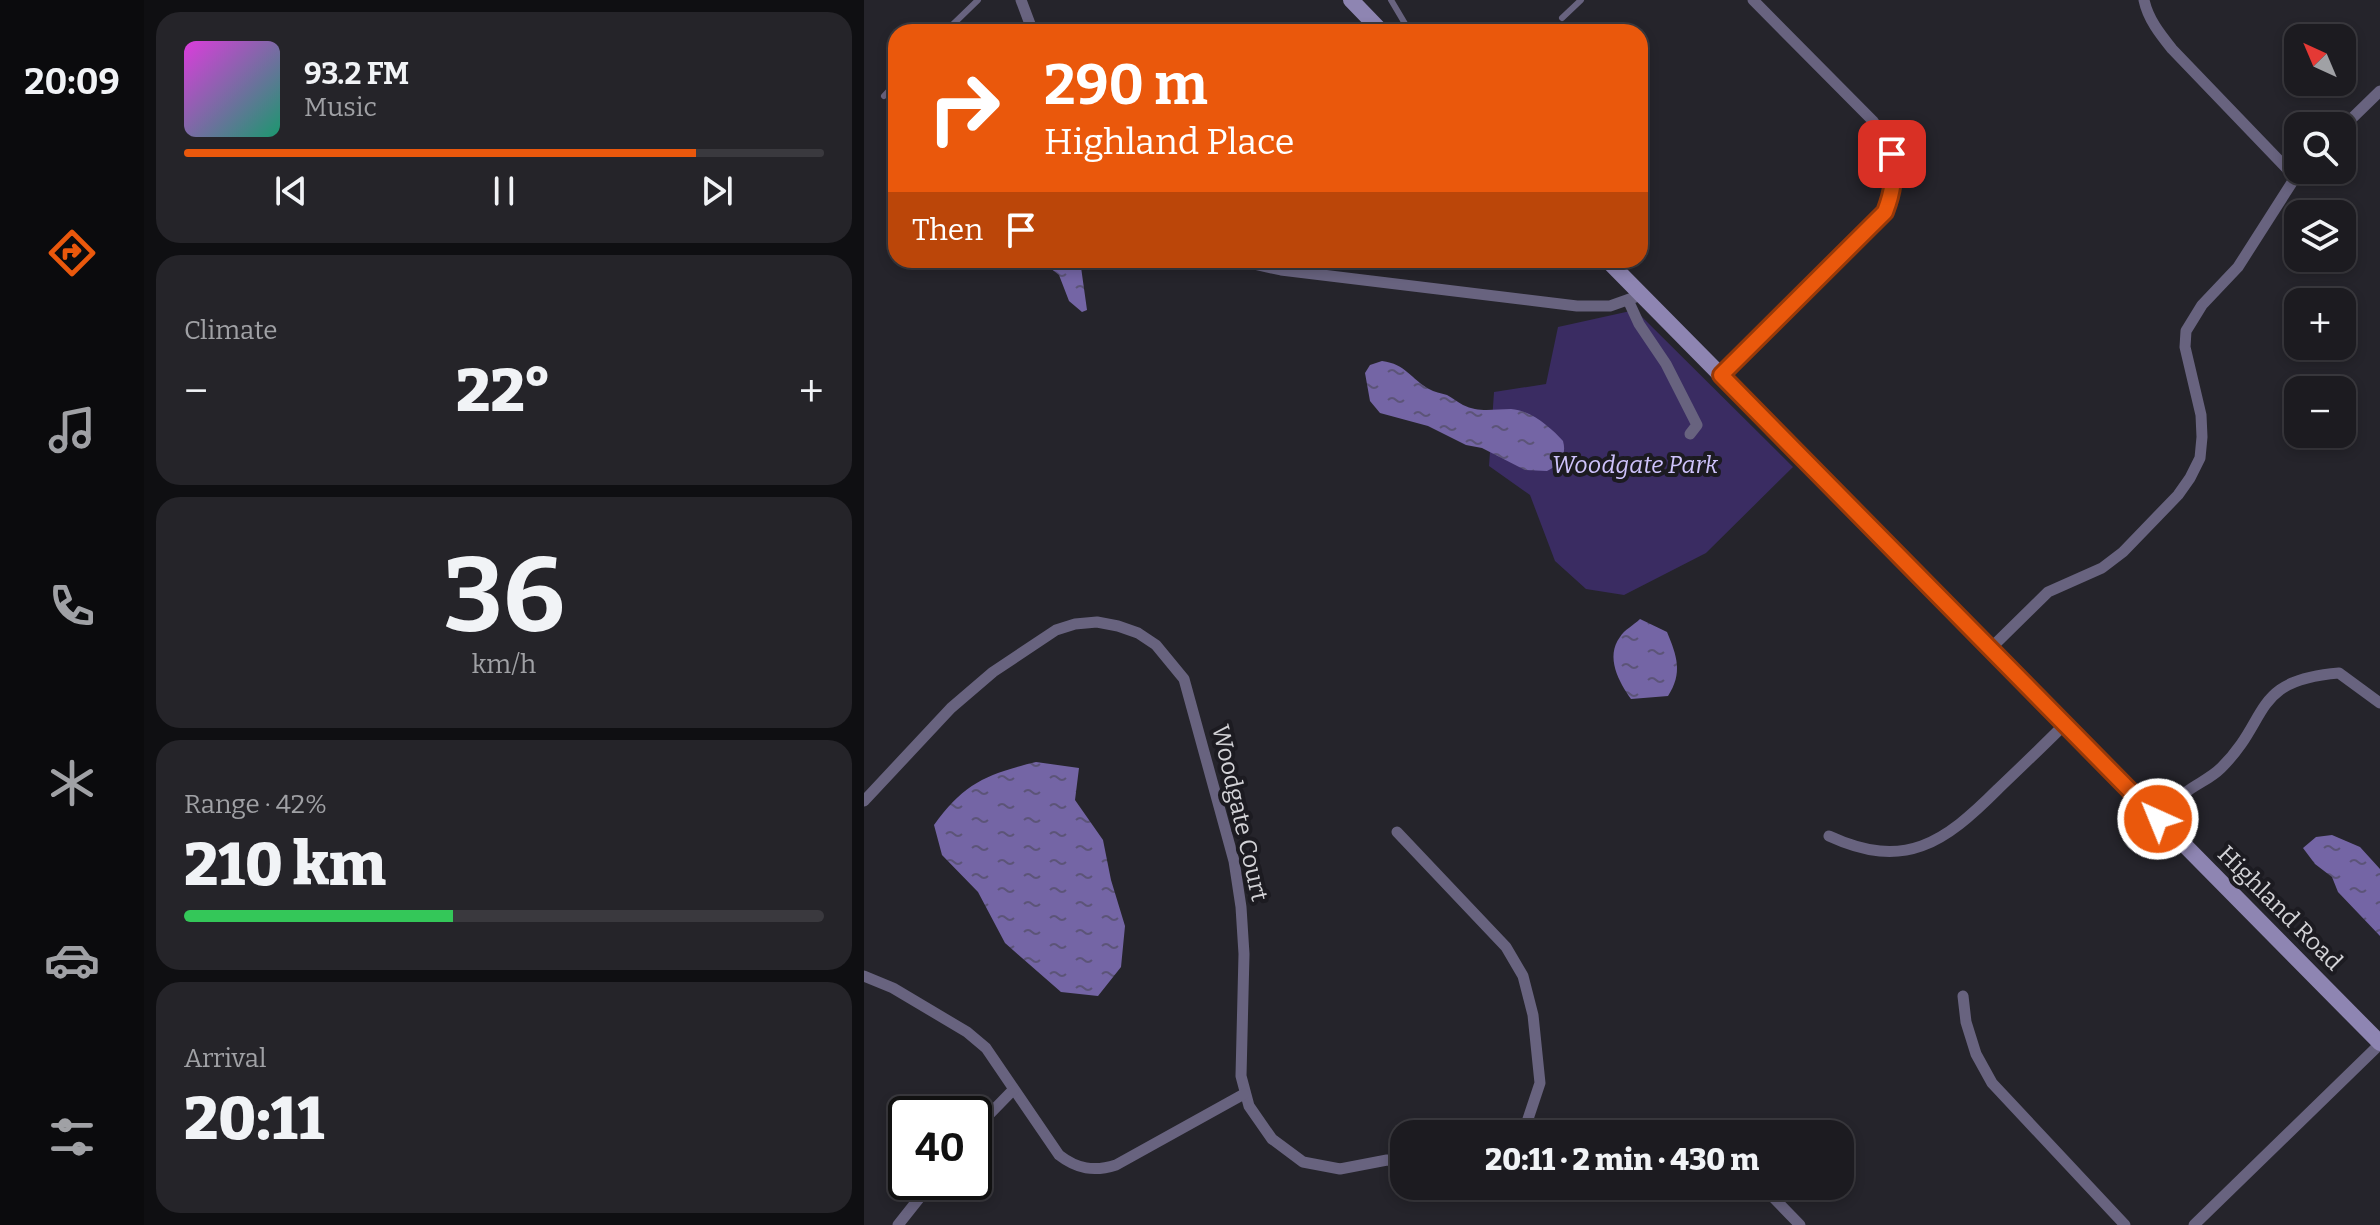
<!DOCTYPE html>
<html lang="en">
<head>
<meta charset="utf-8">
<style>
	body { margin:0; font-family:Bitter,serif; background:#252429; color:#f1f3f6; height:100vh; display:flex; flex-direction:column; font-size:30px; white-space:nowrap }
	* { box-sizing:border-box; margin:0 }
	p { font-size:26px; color:#a0a1a5 }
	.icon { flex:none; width:44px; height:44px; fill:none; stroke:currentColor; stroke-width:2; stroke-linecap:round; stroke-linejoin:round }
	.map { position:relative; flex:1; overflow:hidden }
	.sheet { display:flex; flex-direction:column; gap:12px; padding:12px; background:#0f0f12; width:720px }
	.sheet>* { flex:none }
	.top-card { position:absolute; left:24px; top:24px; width:760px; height:244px; border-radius:24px; box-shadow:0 4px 12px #0003,0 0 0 2px #3a393e; background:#ea580c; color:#fff; overflow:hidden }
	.needle { width:52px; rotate:316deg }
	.buttons { position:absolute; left:1420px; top:24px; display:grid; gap:16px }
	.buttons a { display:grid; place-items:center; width:72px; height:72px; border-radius:16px; background:#1c1b20; box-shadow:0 4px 12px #0003,0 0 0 2px #3a393e; font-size:40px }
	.speed { position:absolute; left:24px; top:1096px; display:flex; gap:16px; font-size:40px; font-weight:700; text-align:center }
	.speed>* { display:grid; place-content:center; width:104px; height:104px; border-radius:50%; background:#1c1b20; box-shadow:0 4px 12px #0003,0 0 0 2px #3a393e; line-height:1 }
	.speed .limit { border:4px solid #111; border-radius:12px; background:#fff; color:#111 }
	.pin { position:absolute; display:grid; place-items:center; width:68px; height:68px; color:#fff; margin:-34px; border-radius:16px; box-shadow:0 4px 12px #0006 }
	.me { position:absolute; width:88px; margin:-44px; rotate:316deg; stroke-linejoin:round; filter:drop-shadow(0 0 6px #0008) }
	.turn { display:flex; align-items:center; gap:28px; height:168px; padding:0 24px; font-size:36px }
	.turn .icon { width:104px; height:104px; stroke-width:2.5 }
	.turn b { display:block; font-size:56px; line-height:68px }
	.then { display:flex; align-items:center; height:76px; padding:0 24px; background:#0003; gap:16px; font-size:30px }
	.big { font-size:60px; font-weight:800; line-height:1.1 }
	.sheet .card { flex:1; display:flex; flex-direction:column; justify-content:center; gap:12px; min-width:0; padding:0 28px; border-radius:24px; background:#252429 }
	.sheet .dial { align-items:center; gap:0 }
	.dial b { font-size:104px; line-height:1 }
	.song { display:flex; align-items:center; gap:24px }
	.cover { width:96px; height:96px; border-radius:12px; background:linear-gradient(135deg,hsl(300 70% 55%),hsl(160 70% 35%)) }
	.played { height:8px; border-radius:4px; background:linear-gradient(90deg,#ea580c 80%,#3a393e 80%) }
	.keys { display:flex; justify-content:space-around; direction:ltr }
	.heat { display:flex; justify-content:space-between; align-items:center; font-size:44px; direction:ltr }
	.charge { height:12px; border-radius:6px; background:linear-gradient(90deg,#34c759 42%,#3a393e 0) }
	.trip { position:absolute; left:526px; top:1120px; width:464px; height:80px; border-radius:24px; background:#1c1b20; box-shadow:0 4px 12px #0003,0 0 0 2px #3a393e; font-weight:800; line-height:80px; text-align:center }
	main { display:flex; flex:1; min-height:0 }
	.menu { display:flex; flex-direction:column; width:144px; justify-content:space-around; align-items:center; background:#0b0b0d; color:#a0a1a5 }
	.menu .icon { width:56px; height:56px }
	.menu .selected { color:#ea580c }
	.menu b { font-size:36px; color:#f1f3f6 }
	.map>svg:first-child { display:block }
</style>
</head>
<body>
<main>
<nav class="menu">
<b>20:09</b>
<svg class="icon selected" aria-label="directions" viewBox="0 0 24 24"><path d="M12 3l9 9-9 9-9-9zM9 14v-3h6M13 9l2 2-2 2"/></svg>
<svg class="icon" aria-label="music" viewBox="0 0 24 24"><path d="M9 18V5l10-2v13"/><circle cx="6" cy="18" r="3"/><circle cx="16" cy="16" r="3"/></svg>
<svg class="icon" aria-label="phone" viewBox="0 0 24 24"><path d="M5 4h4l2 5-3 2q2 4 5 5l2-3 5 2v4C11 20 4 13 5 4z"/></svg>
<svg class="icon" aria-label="climate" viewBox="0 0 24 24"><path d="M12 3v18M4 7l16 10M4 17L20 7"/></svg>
<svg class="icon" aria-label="car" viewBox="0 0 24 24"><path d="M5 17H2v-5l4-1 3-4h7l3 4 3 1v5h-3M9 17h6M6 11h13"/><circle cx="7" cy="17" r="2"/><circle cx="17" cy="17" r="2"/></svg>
<svg class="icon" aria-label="filters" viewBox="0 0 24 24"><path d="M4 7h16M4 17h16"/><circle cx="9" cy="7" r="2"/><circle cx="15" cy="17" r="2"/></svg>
</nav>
<section class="sheet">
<div class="card">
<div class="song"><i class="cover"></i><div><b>93.2 FM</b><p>Music</p></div></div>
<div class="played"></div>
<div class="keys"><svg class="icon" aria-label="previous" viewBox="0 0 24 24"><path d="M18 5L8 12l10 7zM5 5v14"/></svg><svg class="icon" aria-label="pause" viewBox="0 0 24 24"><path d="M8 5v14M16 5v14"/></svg><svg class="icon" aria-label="next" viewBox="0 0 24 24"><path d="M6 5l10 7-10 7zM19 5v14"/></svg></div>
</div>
<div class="card"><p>Climate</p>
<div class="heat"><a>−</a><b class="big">22°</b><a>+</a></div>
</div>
<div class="card dial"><b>36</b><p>km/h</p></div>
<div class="card"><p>Range · 42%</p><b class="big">210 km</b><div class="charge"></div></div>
<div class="card"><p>Arrival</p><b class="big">20:11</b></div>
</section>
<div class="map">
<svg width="1516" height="1225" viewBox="0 0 1516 1225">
	<defs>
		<pattern id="water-ripples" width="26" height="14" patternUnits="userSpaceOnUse" patternTransform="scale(2)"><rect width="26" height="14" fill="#7465a5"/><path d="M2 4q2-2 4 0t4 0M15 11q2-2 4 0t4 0" fill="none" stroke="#5c5478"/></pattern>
	</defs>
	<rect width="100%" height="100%" fill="#25242b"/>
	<path fill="#3a2c62" d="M771,310L929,467L842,553L760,595L722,589L691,561L666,495L625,466L630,392L682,384L694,327Z"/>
	<g fill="url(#water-ripples)">
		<path d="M176,260H216L223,310L218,312L205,301L195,275Z"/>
		<path d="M518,361C542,364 547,379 565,389C570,392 577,393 583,395C589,398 593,402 599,405C615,413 630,409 647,409C667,410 687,428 699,441C703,455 696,465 683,471L661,470L618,448L602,445L564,426L516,413L506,401L501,373L506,365Z"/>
		<path d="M776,619L803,632C813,656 819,673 804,696L767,699C755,682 741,657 756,637C760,630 770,625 776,619Z"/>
		<path d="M172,762L215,768L211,800L239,840L247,880L261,926L257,967L234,996L197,992L141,943L114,892L78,855L70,825C100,783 123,774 172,762Z"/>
		<path d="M1468,835L1496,847L1516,869V936L1474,892L1468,877L1451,864L1439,848L1452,837Z"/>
	</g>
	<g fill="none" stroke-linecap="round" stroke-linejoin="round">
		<g stroke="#68637f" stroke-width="6">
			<path d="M527,0L546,32"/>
			<path d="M698,18L717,0"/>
			<path d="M81,32L114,0"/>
			<path d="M20,96L32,83"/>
		</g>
		<g stroke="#68637f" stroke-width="11">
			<path d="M157,0L169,32"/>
			<path d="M1280,0C1284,19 1296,34 1308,49L1431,177"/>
			<path d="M1478,128L1516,91"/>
			<path d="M372,260L417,270L713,306H746L777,295"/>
			<path d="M764,300L775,324L802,364L833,425L826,434"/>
			<path d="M857,375L1021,212L1028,193L1031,174L1028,154L1020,137L1009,121L889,0"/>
			<path d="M1126,649L1184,592L1238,568L1259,552L1314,495L1326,478L1336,458L1338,437L1337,415L1321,347L1322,331L1338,305L1374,267L1436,170"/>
			<path d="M0,801L87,708L129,672L192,630L211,624L233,622L254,626L274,633L292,645L320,679L370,861L377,907L380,954L377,1076L385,1106L408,1139L439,1162L476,1169L523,1160L540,1161"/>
			<path d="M1294,819C1303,810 1311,800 1321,793C1332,784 1346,779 1357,768C1407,719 1386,680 1475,673L1516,703"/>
			<path d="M533,832L642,947L659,976L669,1015L676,1083L662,1125L655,1134"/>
			<path d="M965,836C1041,871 1080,843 1134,789C1156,768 1179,746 1201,724"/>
			<path d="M0,976L29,988L103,1032L122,1048L195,1155C213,1169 230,1172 252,1165L380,1094"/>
			<path d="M1099,996L1102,1022L1112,1054L1128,1083L1261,1225"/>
			<path d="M110,1130L149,1090"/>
			<path d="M904,1192L936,1225"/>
			<path d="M34,1225L68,1182"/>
			<path d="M1330,1225L1516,1044"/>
		</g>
		<g stroke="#8e85b2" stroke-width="16">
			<path d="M487,0L518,32"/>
			<path d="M743,260L1516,1043"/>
		</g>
	</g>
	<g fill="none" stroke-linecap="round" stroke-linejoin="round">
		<g stroke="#983908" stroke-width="20">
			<path id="route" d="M1028,154C1031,176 1029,191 1021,212L857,375L1294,819"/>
		</g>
		<use href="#route" stroke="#ea580c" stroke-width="14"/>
	</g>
	<g text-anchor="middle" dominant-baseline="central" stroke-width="8" stroke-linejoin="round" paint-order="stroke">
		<g font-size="24" font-style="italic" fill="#cec3fb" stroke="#1c1b21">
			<text x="771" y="465">Woodgate Park</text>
		</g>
		<g font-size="24" fill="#d3d3d7" stroke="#1c1b21">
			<text transform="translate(376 813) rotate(77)">Woodgate Court</text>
			<text transform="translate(1416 908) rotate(45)">Highland Road</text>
		</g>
	</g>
</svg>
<div class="buttons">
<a><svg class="needle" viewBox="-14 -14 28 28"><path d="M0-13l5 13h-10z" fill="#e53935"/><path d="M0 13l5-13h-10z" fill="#a0a1a5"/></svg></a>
<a><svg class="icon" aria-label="search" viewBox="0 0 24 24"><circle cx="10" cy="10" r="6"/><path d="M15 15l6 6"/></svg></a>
<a><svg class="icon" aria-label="layers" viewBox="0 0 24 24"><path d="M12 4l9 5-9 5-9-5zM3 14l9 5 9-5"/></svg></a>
<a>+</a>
<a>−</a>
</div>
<div class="speed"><div class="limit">40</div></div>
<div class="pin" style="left:1028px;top:154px;background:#d93025"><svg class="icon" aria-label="arrive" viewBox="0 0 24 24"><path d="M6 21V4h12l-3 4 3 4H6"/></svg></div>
<svg class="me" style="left:1294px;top:819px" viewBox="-20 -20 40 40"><circle r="17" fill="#ea580c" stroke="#fff" stroke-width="3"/><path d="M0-11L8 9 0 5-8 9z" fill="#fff"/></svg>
<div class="trip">20:11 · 2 min · 430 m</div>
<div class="top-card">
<div class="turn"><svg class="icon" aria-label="right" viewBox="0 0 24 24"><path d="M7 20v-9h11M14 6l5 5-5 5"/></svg><div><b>290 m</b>Highland Place</div></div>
<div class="then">Then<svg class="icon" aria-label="arrive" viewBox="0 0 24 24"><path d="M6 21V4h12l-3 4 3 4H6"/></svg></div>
</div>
</div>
</main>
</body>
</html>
